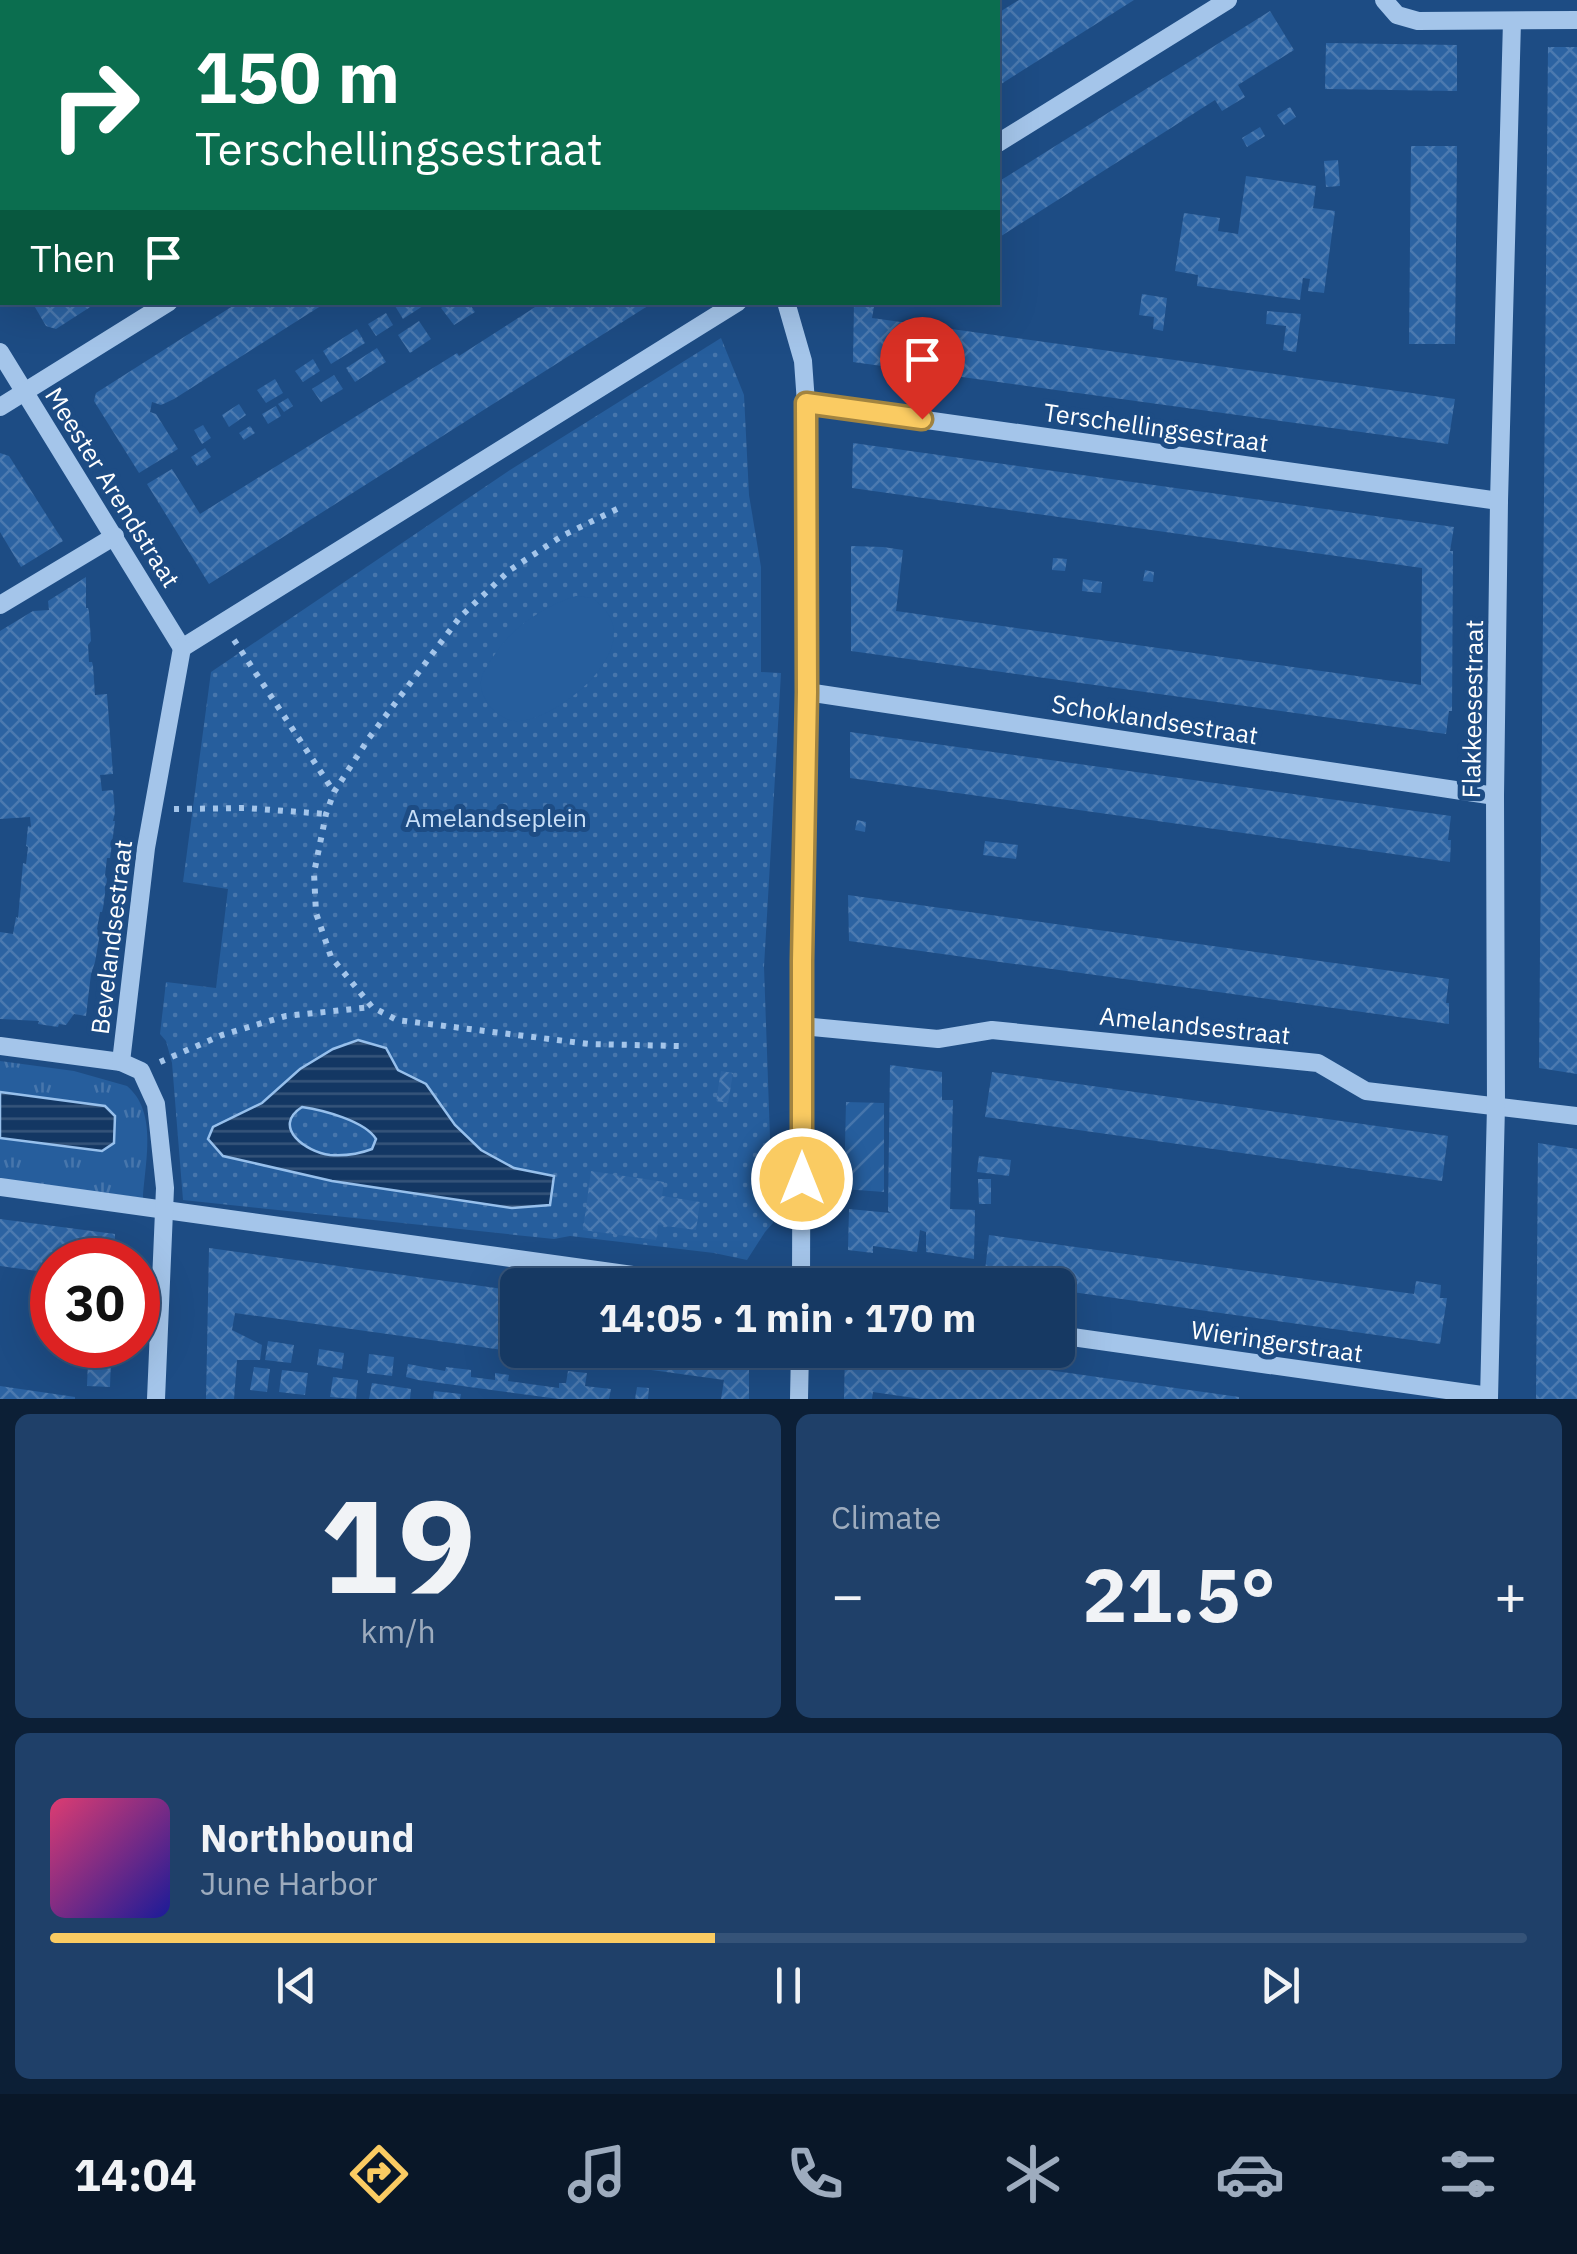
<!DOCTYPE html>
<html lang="en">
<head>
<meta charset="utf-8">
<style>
	body { margin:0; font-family:"IBM Plex Sans",sans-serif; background:#1f4069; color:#f1f3f6; height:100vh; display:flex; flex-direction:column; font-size:38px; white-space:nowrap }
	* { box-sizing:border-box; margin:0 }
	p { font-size:32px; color:#9eacbe }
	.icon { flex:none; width:55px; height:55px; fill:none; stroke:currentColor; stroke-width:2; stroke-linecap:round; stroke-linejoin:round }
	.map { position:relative; height:1399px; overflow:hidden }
	.sheet { display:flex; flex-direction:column; gap:15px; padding:15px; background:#0c1f36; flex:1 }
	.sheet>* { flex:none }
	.hud { position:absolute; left:0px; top:0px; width:1000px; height:305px; box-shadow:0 10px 40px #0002,0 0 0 2px #355378; background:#0b6e4f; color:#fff; overflow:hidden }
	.speed { position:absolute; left:30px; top:1238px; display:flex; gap:20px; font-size:50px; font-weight:700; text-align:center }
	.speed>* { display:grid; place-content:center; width:130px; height:130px; border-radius:50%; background:#163963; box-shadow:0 10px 40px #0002,0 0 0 2px #355378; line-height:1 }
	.speed .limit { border:15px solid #d22; background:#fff; color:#111 }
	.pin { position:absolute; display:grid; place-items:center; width:85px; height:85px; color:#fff; margin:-102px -42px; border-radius:50% 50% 50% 0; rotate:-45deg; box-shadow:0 0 10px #0007 }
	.pin .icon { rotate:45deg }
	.me { position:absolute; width:110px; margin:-55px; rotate:0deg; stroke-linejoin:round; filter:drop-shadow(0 0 8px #0008) }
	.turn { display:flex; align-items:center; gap:35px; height:210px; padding:0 30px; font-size:45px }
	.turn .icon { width:130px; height:130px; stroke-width:2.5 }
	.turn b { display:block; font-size:70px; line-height:85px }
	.then { display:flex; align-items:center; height:95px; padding:0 30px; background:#0003; gap:20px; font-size:38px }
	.big { font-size:75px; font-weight:800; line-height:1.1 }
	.sheet .widget { flex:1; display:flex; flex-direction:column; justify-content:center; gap:15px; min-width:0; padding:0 35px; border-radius:15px; background:#1f4069 }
	.sheet .dial { align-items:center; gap:0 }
	.dial b { font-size:130px; line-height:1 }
	.song { display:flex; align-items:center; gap:30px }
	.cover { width:120px; height:120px; border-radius:15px; background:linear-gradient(135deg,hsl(340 70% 55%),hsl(240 70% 35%)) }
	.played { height:10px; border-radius:5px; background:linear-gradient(90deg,#facb62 45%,#355378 45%) }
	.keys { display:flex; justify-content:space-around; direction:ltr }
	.heat { display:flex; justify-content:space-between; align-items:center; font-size:55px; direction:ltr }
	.sheet .tiles { flex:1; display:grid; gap:15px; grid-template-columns:1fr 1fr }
	.widget:last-child { grid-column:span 2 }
	.trip { position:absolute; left:500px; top:1268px; width:575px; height:100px; border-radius:15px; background:#163963; box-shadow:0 10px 40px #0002,0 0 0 2px #355378; font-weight:800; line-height:100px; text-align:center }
	.tabs { display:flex; height:160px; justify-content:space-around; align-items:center; background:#091728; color:#9eacbe }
	.tabs .icon { width:70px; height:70px }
	.tabs .on { color:#facb62 }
	.tabs b { font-size:45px; color:#f1f3f6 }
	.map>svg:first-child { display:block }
</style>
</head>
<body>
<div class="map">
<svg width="1577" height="1399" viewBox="0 0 1577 1399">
	<defs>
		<pattern id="grass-tufts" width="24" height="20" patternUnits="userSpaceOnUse" patternTransform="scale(2.5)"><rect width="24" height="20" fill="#265e9d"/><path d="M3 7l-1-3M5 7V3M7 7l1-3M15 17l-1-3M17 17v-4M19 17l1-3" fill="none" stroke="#4776ac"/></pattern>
		<pattern id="park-dots" width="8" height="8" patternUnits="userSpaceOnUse" patternTransform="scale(2.5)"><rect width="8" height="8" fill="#265e9d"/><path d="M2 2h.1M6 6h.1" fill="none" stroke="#4776ac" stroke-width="1.8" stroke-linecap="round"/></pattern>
		<pattern id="garden-furrows" width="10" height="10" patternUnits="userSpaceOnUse" patternTransform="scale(2.5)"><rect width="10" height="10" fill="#265e9d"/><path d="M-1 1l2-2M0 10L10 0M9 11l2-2" fill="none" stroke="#4776ac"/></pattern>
		<pattern id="water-rules" width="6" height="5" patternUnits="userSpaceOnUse" patternTransform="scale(2.5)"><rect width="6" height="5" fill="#133763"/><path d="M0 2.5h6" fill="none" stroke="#36557a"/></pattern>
		<pattern id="building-cross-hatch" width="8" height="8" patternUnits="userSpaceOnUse" patternTransform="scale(2.5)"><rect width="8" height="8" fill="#2c63a2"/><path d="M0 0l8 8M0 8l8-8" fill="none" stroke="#4c7ab0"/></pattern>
	</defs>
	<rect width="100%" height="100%" fill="#1d4c84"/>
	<path fill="url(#grass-tufts)" d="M0,1061L74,1071L127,1086C158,1112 145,1162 143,1198L0,1179V1138L102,1151L114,1143L115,1117L104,1106L0,1092Z"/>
	<path fill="url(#park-dots)" d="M721,338L744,395L749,495L761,567V672L781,673L764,967L773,1223L765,1232L747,1260L714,1253L570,1236L554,1239L183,1200L172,1063L166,1041L160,1034L166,982L216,988L228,889L183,882L211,672L510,470Z"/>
	<path fill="url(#garden-furrows)" d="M846,1102L884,1103V1192L844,1189Z"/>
	<path fill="#265e9d" d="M576,596L593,598C600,605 609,612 612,622C626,663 557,718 520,721C501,723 479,701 481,681C481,675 488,665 491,660C511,628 540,608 576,596Z"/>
	<g fill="url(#water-rules)" stroke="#97c0ec" stroke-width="2.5" fill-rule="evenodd">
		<path d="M358,1040L386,1048L398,1070L426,1084L455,1125L481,1150L514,1168L554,1176L550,1205L512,1208L332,1181L223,1156L208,1139L213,1127L262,1103L300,1069L333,1049ZM302,1107C323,1110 365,1121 376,1139L372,1149C359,1154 343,1156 330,1155C306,1152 271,1127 302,1107Z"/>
		<path d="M0,1092L105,1106L115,1116L114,1143L102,1151L0,1138Z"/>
	</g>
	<g fill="url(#building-cross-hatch)">
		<path d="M1019,0H1134L998,86V13Z"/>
		<path d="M1270,11L1294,50L1238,85L1245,97L1222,111L1215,100L998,238V182Z"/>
		<path d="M1326,43L1457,45V91L1325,89Z"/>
		<path d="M1548,47H1577V1074L1539,1068Z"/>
		<path d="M1290,107L1296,117L1284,125L1277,115Z"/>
		<path d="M1260,127L1265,136L1247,147L1242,138Z"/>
		<path d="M1411,146H1457L1455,344H1409Z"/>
		<path d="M1338,160L1340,186L1326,187L1324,161Z"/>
		<path d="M1246,176L1316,186L1313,208L1335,211L1324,293L1308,291L1310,279L1303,278L1300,300L1197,286L1198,275L1175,271L1184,213L1220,218L1218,231L1238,234Z"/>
		<path d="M1142,294L1167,298L1163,331L1153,329L1154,317L1139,315Z"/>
		<path d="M32,302H98L56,329L46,326Z"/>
		<path d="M239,302H327L174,399L161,405L152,402L150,412L156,414L178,449L139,473L94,401L96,393Z"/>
		<path d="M400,302H429L403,319L395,306Z"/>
		<path d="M449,302H468L475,312L454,325L441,308Z"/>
		<path d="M543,302H654L209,584L147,484L172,469L200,514L457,353L459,356Z"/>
		<path d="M854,302H875L872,318L1455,399L1448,444L853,362Z"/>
		<path d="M1267,311L1301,314L1296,352L1283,350L1286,326L1266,324Z"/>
		<path d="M386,313L393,325L376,336L368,324Z"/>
		<path d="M419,321L431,339L410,353L398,335Z"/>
		<path d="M357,329L365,343L331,364L323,351Z"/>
		<path d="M377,348L386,362L355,382L346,368Z"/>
		<path d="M313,359L320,371L303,382L295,371Z"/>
		<path d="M334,375L343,389L321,402L312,389Z"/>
		<path d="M275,379L283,393L266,403L257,390Z"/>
		<path d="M288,398L293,406L284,412L278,404Z"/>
		<path d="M239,404L246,415L229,427L222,415Z"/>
		<path d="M276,406L281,416L268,424L262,414Z"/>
		<path d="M203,425L211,438L202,444L194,430Z"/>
		<path d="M250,426L255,433L244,440L239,433Z"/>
		<path d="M853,443L1454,527L1450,551H1453L1452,711H1449L1446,734L851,651V546L883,547L903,550L896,611L1421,685L1422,568L852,488Z"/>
		<path d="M205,448L211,457L197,466L191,457Z"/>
		<path d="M0,453L9,456L63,541L21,567L0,532Z"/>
		<path d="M1053,558L1067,559L1065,571L1052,570Z"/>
		<path d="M1145,570L1154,572L1153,582L1143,581Z"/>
		<path d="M86,577V608H88L89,612L91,641L88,645L89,662H92L93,666L95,695L107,694L113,774L100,775L102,791L113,790L115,812L113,821H115L110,858H107L105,875L107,879L103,908L102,912H100L97,929L100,933L95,962L91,974L86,1016L74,1014L66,1025L59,1024L58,1027L38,1024L39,1021L0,1019V932L13,934L16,917L18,918L23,863L26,864L28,847L26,846L28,826L31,827L30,817L0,819V631L33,611L49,610L48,601Z"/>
		<path d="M1083,579L1102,582L1101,593L1082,591Z"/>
		<path d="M850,732L1451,816L1448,840H1451L1450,862L850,778Z"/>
		<path d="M857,820L866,822L865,832L855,830Z"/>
		<path d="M985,841L1018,845L1016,859L983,855Z"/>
		<path d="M848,895L1449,979L1446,1003H1449V1024L849,941Z"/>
		<path d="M890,1065L942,1072V1100H953L950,1209L975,1210L974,1259L926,1252V1232L920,1230L917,1252L873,1246V1253L848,1250L849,1209L891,1213L888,1211Z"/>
		<path d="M721,1071L733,1073L728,1103L716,1101Z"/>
		<path d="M992,1072L1448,1136L1442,1181L985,1117Z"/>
		<path d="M1538,1143L1577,1149V1399H1536Z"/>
		<path d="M979,1156L1011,1160L1009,1176L977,1172Z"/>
		<path d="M591,1171L664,1182L662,1196L700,1202L696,1230L658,1225L656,1240L583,1230Z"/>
		<path d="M978,1179H991V1204H979Z"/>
		<path d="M0,1219L115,1234L114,1260H52V1273L0,1266Z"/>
		<path d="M989,1235L1414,1294L1416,1281L1441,1285L1440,1298H1447L1440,1344L1058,1290V1285H1019L984,1280Z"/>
		<path d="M209,1248L518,1291V1352L235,1313L232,1330L262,1345L260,1360H237L234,1399H206Z"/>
		<path d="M268,1341L294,1345L291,1363L265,1360Z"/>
		<path d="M319,1349L344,1353L342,1369L317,1365Z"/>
		<path d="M522,1350H749V1399H721L724,1380L521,1352Z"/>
		<path d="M845,1350H906L1239,1397V1399H921L873,1392L872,1399H844Z"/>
		<path d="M369,1354L394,1357L392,1376L367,1373Z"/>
		<path d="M88,1360H111L110,1387L87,1386Z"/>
		<path d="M408,1364L445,1371L446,1367L471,1370V1377L495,1380V1373L509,1375L508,1381L559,1388V1383H566L568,1371L587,1373L585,1386L611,1389L609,1399H559L418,1380L406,1377Z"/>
		<path d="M254,1367L270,1369L267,1392L250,1390Z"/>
		<path d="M282,1370L308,1373L305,1395L279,1392Z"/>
		<path d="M333,1377L358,1380L356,1399L330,1397Z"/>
		<path d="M372,1383L411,1389L410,1399H369Z"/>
		<path d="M0,1386L75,1397V1399H0Z"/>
		<path d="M637,1387L649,1388L648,1399H635Z"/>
		<path d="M434,1391L461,1394L460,1399H433Z"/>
	</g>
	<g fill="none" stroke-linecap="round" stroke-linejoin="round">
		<g stroke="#a4c5ea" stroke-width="6" stroke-dasharray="5 8" stroke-linecap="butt">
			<path d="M617,509L562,536L510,570L460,617L369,738L334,792L326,814L314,873L316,913L331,957L372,1007L397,1020L589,1044L679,1046"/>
			<path d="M234,640L334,792"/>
			<path d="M174,809L246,808L326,814"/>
			<path d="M160,1062L222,1035L286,1016L372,1007"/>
		</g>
		<g stroke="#a4c5ea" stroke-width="18">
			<path d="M138,0L140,2"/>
			<path d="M563,0L565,2"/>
			<path d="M1384,0L1397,15L1418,21L1577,20"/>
			<path d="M649,2L652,0"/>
			<path d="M998,143L1228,0"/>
			<path d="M786,302L803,361L806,403L807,692L802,961L801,1285"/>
			<path d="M0,352L182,648"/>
			<path d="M806,403L1499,501"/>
			<path d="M0,407L169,302"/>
			<path d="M0,605L115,536"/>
			<path d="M182,648L738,302"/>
			<path d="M807,692L1495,796"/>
			<path d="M802,1026L938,1039L992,1030L1318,1063L1366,1091L1577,1116"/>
			<path d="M0,1046L121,1062"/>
			<path d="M0,1187L705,1285"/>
			<path d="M1058,1335L1489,1396"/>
			<path d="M156,1399L165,1188L156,1104L141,1071L121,1062L146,848L182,648"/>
			<path d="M799,1399L800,1350"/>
			<path d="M1489,1399L1496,1106L1495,796L1499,501L1512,21"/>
		</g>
	</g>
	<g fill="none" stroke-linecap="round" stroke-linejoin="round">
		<g stroke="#a28440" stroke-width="25">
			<path id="route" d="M802,1179V961L807,692L806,403L922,419"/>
		</g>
		<use href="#route" stroke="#facb62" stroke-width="18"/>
	</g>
	<g text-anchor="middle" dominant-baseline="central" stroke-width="10" stroke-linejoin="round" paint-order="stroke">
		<g font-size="25" fill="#fff" stroke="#1d4c84">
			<text transform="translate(1156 427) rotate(8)">Terschellingsestraat</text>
			<text transform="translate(113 487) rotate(58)">Meester Arendstraat</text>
			<text transform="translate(1472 709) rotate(-89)">Flakkeesestraat</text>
			<text transform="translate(1155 719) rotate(9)">Schoklandsestraat</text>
			<text transform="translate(111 937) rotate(-83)">Bevelandsestraat</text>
			<text transform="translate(1195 1025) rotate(6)">Amelandsestraat</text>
			<text transform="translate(1277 1341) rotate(8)">Wieringerstraat</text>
		</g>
		<g font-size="25" fill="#c8dff8" stroke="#1d4c84">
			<text x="496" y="817">Amelandseplein</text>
		</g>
	</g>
</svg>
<div class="speed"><div class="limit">30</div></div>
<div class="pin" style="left:922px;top:419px;background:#d93025"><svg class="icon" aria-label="arrive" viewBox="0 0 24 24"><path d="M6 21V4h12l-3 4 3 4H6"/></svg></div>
<svg class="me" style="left:802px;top:1179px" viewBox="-20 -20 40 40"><circle r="17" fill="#facb62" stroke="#fff" stroke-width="3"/><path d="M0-11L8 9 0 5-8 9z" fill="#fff"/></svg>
<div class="trip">14:05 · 1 min · 170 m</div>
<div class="hud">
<div class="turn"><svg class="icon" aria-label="right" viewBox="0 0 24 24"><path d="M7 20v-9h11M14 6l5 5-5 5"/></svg><div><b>150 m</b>Terschellingsestraat</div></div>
<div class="then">Then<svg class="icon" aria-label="arrive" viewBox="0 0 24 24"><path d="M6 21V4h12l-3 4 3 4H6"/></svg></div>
</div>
</div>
<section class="sheet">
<div class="tiles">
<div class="widget dial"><b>19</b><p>km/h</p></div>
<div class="widget"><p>Climate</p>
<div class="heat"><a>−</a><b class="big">21.5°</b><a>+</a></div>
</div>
<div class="widget">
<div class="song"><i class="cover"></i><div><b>Northbound</b><p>June Harbor</p></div></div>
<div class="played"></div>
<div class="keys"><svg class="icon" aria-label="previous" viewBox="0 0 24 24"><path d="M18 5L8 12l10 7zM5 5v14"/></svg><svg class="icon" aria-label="pause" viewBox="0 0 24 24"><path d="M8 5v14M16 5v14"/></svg><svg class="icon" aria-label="next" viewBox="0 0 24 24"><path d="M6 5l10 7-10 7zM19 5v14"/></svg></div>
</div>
</div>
</section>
<nav class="tabs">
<b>14:04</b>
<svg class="icon on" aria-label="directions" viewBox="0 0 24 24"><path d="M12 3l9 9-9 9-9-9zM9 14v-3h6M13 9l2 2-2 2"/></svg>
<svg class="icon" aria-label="music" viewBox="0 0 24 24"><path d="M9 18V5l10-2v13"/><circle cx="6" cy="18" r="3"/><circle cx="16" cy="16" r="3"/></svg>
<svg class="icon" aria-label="phone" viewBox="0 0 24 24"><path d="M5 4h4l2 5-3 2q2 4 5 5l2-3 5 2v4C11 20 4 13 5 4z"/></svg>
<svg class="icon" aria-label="climate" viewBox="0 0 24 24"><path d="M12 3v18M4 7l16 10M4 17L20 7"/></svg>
<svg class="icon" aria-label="car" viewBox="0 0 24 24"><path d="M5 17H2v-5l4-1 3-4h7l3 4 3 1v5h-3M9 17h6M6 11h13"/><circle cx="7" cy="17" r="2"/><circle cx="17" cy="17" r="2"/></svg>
<svg class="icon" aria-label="filters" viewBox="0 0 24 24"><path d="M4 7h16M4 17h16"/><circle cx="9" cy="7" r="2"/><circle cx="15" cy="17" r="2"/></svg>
</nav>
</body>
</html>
